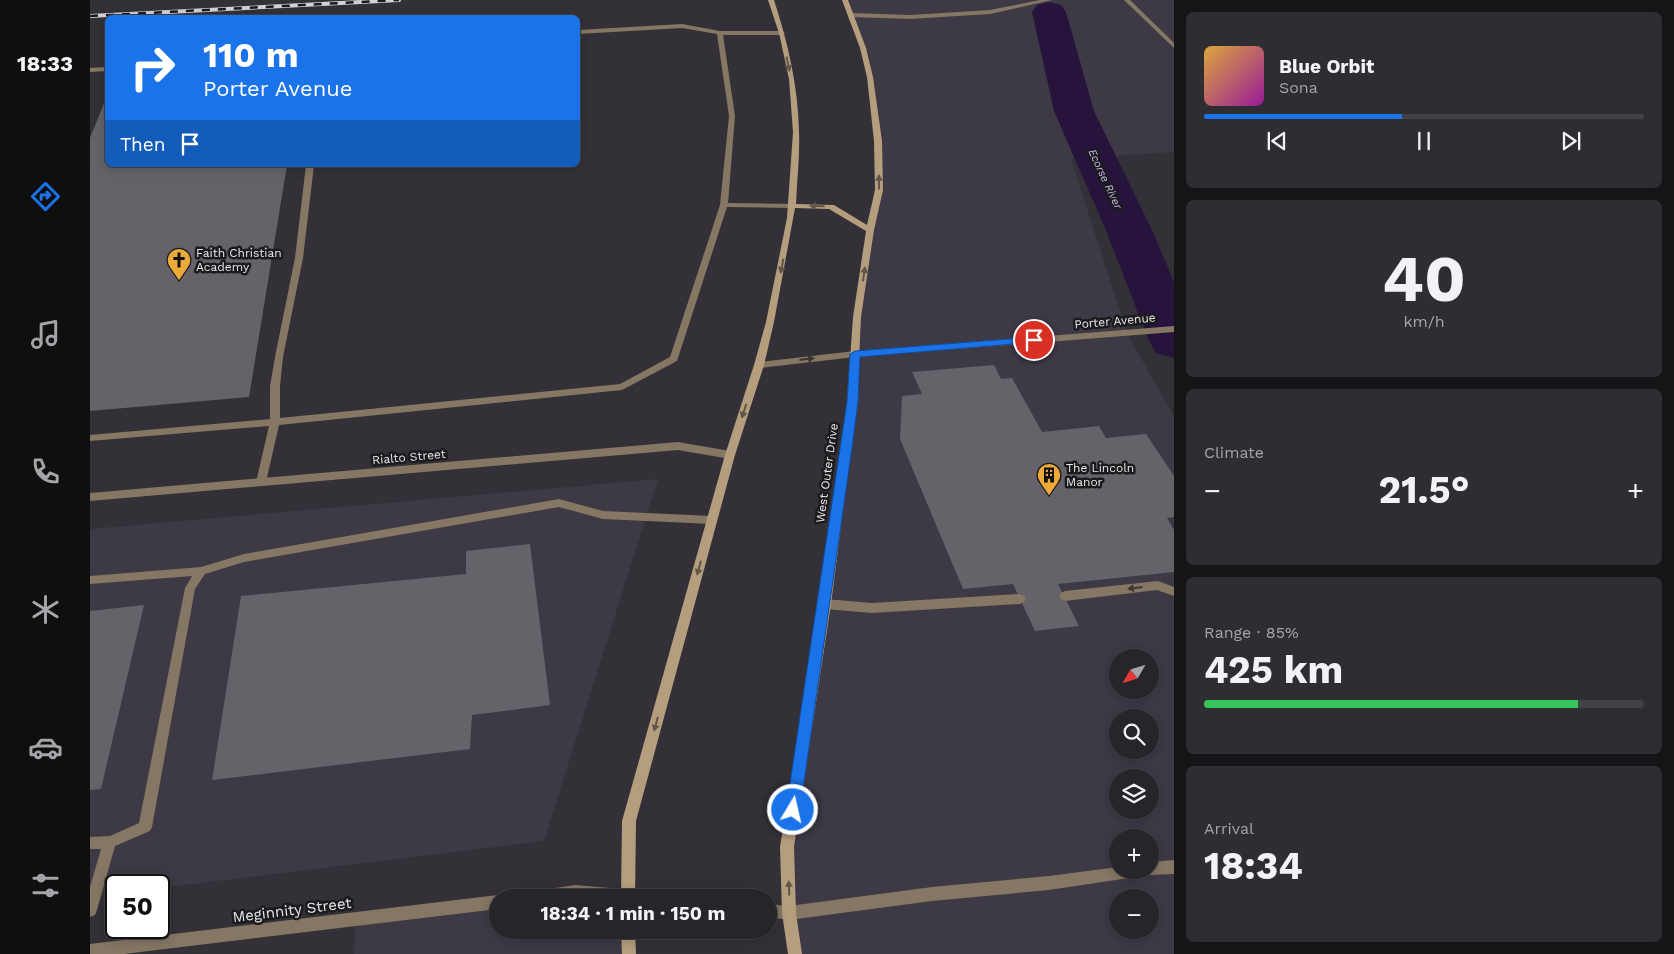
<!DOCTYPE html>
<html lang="en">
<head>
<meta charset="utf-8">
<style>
	body { margin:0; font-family:"Work Sans",sans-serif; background:#2e2d31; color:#f1f3f6; height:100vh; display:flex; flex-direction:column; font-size:19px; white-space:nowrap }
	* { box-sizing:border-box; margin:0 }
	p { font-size:16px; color:#a4a5a8 }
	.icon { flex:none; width:28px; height:28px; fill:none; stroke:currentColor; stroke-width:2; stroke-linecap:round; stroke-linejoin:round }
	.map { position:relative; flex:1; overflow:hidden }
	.details { display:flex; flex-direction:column; gap:12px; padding:12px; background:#151417; width:500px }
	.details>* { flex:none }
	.banner { position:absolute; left:15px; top:15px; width:475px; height:152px; border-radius:8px; box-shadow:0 2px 12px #0003,0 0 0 1px #424246; background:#1a73e8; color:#fff; overflow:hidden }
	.needle { width:32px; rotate:231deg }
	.controls { position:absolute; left:1019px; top:649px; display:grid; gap:10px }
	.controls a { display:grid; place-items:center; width:50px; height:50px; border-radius:50%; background:#262529; box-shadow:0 2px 12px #0003,0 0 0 1px #424246; font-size:25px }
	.speed { position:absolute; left:15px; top:874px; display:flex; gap:10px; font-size:25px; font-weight:700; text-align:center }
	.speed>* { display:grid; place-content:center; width:65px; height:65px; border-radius:50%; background:#262529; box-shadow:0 2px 12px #0003,0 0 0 1px #424246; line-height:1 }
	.speed .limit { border:2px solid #111; border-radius:8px; background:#fff; color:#111 }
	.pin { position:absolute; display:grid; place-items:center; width:42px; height:42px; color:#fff; margin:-21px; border:2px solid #fff; border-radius:50%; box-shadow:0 1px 5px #0007 }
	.me { position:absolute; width:55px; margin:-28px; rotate:9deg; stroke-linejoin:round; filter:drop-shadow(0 0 4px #0008) }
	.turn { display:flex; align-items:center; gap:18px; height:105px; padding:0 15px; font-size:22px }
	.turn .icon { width:65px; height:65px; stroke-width:2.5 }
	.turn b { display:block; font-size:35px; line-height:42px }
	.then { display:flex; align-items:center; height:48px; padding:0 15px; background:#0003; gap:10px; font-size:19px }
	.big { font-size:38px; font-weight:700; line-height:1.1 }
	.details .widget { flex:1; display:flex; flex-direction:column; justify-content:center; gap:8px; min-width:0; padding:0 18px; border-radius:8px; background:#2e2d31 }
	.details .dial { align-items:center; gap:0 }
	.dial b { font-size:65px; line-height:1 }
	.song { display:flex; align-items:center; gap:15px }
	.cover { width:60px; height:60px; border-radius:8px; background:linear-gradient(135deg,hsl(40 70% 55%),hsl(300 70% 35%)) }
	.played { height:5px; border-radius:2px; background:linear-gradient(90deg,#1a73e8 45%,#424246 45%) }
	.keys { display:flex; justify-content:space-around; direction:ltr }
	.heat { display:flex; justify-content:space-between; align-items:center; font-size:28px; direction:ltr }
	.charge { height:8px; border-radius:4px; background:linear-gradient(90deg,#34c759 85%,#424246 0) }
	.trip { position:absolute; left:399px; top:889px; width:288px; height:50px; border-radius:25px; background:#262529; box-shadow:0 2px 12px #0003,0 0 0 1px #424246; font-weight:700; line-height:50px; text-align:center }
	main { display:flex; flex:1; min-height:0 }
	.dock { display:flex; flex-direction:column; width:90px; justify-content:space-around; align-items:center; background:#0f0f10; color:#a4a5a8 }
	.dock .icon { width:35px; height:35px }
	.dock .on { color:#1a73e8 }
	.dock b { font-size:22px; color:#f1f3f6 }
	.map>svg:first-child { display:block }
</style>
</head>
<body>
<main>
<nav class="dock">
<b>18:33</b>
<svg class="icon on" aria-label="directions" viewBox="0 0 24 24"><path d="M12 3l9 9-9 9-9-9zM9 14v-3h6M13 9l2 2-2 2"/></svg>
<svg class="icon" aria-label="music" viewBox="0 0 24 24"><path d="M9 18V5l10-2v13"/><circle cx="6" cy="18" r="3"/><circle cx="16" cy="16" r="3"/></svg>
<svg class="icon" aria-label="phone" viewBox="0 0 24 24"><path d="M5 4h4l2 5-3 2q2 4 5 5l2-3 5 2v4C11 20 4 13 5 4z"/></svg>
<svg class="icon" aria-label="climate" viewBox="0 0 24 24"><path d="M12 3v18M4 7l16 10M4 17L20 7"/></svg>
<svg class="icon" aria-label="car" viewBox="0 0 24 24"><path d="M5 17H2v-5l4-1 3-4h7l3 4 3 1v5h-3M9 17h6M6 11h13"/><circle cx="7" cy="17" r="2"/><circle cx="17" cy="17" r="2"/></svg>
<svg class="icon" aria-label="filters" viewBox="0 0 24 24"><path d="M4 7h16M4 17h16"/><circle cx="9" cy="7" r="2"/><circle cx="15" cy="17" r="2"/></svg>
</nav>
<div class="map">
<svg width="1084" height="954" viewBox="0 0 1084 954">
	<rect width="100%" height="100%" fill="#333137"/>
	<g fill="#3d3945" fill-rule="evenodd">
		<path d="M755,0H1084V152L981,159L1037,333L1084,417V954H705L697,847L735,604L767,317L789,190L780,77ZM1028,658H1060V690H1028ZM1028,718H1060V750H1028ZM1028,778H1060V810H1028ZM1028,838H1060V870H1028ZM1028,898H1060V930H1028Z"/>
		<path d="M568,479L454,841L69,888V885H26V893L0,897V529Z"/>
		<path d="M407,902L408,930H538L539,954H264L266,919Z"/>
	</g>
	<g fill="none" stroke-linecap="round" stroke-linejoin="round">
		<path fill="#26143d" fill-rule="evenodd" d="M959,2L971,5L976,12L1004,111L1061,228L1084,282V358L1066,353L1059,341L1015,228L964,111L942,12L947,5Z"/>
	</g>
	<g fill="#656369">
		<path d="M17,96L18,165H197L159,397L0,411V138Z"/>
		<path d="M904,365L911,379L922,378L952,432L1009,426L1016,438L1056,434L1084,476V517L1077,518L1084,530V572L968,584L989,626L945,631L923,584L873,589L810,439L812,396L832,394L822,372Z"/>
		<path d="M440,544L460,705L382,715L380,749L122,780L151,596L376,574V551Z"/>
		<path d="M54,605L11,789L0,790V611Z"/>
	</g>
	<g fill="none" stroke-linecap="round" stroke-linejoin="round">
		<g fill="#857763" fill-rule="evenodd">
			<path d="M950,0H962L900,14L820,19L761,17L758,15L761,13L820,15L900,10Z"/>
			<path d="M1034,0H1040L1084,43V48Z"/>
			<path d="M592,24L630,31H692L695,33L692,35H633L645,116L638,203L703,204L707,206L703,208L637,207L587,361L532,390L189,425L176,482L171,486L166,482L179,426L0,441V435L180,419V386L185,357L205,258L216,165H224L213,258L193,357L190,386V418L530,384L580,357L630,205L639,116L627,34L592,28L488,34V30Z"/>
			<path d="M18,67V71L0,72V68Z"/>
			<path d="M469,499L513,511L622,516L626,517L627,520L626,523L622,524L513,519L469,507L154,562L115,574L105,589L62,827L60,831L25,846L7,910L5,915L0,917V887L11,849H0V837L20,836L49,823L95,588L102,576L0,584V576L111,567L154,554Z"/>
			<path d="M1068,581L1084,587V596L1067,590L975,601L971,599L969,596L971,593L975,591Z"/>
			<path d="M930,594L934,596L936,599L934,602L930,604L782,613L735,609L731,607L729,604L731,601L735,599L782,603Z"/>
			<path d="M1084,860V874L1059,875L959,890L842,901L699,920L694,918L692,913L694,908L699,906L842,887L959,876L1028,867V870H1060V862Z"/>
		</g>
		<g fill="#857763" fill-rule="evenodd">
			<path d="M1084,326V332L765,357L669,368L664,365L669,362L765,351Z"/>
			<path d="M588,442L640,451L645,455L640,459L588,450L0,501V493Z"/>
			<path d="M485,885L544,890L549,892L551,897L438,898L440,893L445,891Z"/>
			<path d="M408,895L413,898H408V909L34,954H0V944Z"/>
			<path d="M678,903L704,908L706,913L704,918L699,920L678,917Z"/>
		</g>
		<g fill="#b49e7e" fill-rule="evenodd">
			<path d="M678,0H684C698,43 708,86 709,131C710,155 707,180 706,204L744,205L777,225L785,190L784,141L777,77L770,48L752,0H758L776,48L783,77L792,141L793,190L784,230L771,317L767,402L741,604L704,847L706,913L712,954H698L692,913L690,847L729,604L757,402L763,317L776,231L739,209L705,208L684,322L674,365L645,455L546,821L545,898H531L532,821L635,455L664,365L676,322L697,218L703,132L699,79L689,33Z"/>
			<path d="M531,930H545L546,954H532Z"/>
		</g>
		<g stroke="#d4d2d6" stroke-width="4">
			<path id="rail" d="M0,16L309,0"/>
		</g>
		<use href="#rail" stroke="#1b1a1c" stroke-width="2.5" stroke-dasharray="8" stroke-linecap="butt"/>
	</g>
	<defs><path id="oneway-solid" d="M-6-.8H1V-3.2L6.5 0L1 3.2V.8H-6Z" transform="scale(1.25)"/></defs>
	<g fill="#605548">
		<use href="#oneway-solid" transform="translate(698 64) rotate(78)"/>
		<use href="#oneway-solid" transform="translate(789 182) rotate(-90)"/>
		<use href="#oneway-solid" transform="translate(727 206) rotate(-178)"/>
		<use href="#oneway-solid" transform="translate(692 266) rotate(101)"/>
		<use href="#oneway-solid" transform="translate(774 274) rotate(-82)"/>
		<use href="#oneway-solid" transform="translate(654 411) rotate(108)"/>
		<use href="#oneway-solid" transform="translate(609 568) rotate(105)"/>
		<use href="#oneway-solid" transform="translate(566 724) rotate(105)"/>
		<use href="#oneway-solid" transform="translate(699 888) rotate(-92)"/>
	</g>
	<g fill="#3b3631">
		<use href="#oneway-solid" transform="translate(717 359) rotate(-7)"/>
		<use href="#oneway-solid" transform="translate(1045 588) rotate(173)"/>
	</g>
	<path fill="#1a73e8" stroke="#114b97" d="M944,337L947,338V342L770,357L768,402L762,448L710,810L708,815L703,817L698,815L696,810L757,402L760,354L765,351Z"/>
	<defs>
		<g id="church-pin" transform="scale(1.25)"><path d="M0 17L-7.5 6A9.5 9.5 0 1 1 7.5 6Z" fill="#ebaa39" stroke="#1b1a1c"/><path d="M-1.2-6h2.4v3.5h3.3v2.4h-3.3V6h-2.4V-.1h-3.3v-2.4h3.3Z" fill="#111"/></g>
		<g id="building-pin" transform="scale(1.25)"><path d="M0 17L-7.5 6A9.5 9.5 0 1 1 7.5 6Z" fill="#ebaa39" stroke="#1b1a1c"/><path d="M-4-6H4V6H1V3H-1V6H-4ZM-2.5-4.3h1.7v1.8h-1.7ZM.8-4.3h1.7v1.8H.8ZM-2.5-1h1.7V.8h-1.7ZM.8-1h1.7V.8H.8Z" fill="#111"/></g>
	</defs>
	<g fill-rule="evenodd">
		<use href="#church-pin" x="89" y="260"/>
		<use href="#building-pin" x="959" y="475"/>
	</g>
	<g text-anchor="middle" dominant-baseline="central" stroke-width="5" stroke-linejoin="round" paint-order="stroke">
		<g font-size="11" font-style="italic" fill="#cfbaf5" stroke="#1b1a1c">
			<text transform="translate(1015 179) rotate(65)">Ecorse River</text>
		</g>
		<g font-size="12" fill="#e8e6ea" stroke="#1b1a1c" text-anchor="start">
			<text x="106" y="253">Faith Christian<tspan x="106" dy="14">Academy</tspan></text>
			<text x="976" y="468">The Lincoln<tspan x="976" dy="14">Manor</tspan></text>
		</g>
		<g font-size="12" fill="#e8e6ea" stroke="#1b1a1c">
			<text transform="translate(1025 321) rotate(-5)">Porter Avenue</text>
			<text transform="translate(319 457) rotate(-5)">Rialto Street</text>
			<text transform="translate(737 473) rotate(-82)">West Outer Drive</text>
		</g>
		<g font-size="15" fill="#e8e6ea" stroke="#1b1a1c">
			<text transform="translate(202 910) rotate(-7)">Meginnity Street</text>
		</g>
	</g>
</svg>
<div class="controls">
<a><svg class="needle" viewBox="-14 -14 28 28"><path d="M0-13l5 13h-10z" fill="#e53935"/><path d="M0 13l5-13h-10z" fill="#a4a5a8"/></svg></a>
<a><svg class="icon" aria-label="search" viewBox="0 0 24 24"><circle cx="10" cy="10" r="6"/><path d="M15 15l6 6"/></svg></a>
<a><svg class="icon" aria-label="layers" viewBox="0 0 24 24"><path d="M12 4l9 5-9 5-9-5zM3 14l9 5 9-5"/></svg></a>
<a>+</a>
<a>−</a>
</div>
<div class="speed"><div class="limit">50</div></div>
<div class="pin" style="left:944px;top:340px;background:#d93025"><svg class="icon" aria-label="arrive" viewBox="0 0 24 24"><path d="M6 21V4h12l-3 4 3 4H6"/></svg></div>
<svg class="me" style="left:703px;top:810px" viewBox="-20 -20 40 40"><circle r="17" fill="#1a73e8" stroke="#fff" stroke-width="3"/><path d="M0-11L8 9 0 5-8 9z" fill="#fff"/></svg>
<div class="trip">18:34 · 1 min · 150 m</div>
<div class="banner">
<div class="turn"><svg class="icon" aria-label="right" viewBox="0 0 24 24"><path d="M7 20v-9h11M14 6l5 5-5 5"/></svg><div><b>110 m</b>Porter Avenue</div></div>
<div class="then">Then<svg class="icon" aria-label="arrive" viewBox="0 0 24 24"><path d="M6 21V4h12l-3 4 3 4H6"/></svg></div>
</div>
</div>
<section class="details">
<div class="widget">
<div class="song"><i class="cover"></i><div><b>Blue Orbit</b><p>Sona</p></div></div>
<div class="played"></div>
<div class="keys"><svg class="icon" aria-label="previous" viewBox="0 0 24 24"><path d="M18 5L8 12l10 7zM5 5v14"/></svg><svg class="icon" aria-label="pause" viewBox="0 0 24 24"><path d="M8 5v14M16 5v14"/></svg><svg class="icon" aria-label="next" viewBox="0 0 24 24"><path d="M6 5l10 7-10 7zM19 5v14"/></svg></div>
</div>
<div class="widget dial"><b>40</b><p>km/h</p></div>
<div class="widget"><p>Climate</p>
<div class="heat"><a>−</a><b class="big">21.5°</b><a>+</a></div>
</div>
<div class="widget"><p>Range · 85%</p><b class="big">425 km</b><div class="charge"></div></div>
<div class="widget"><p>Arrival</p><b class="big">18:34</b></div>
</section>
</main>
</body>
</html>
